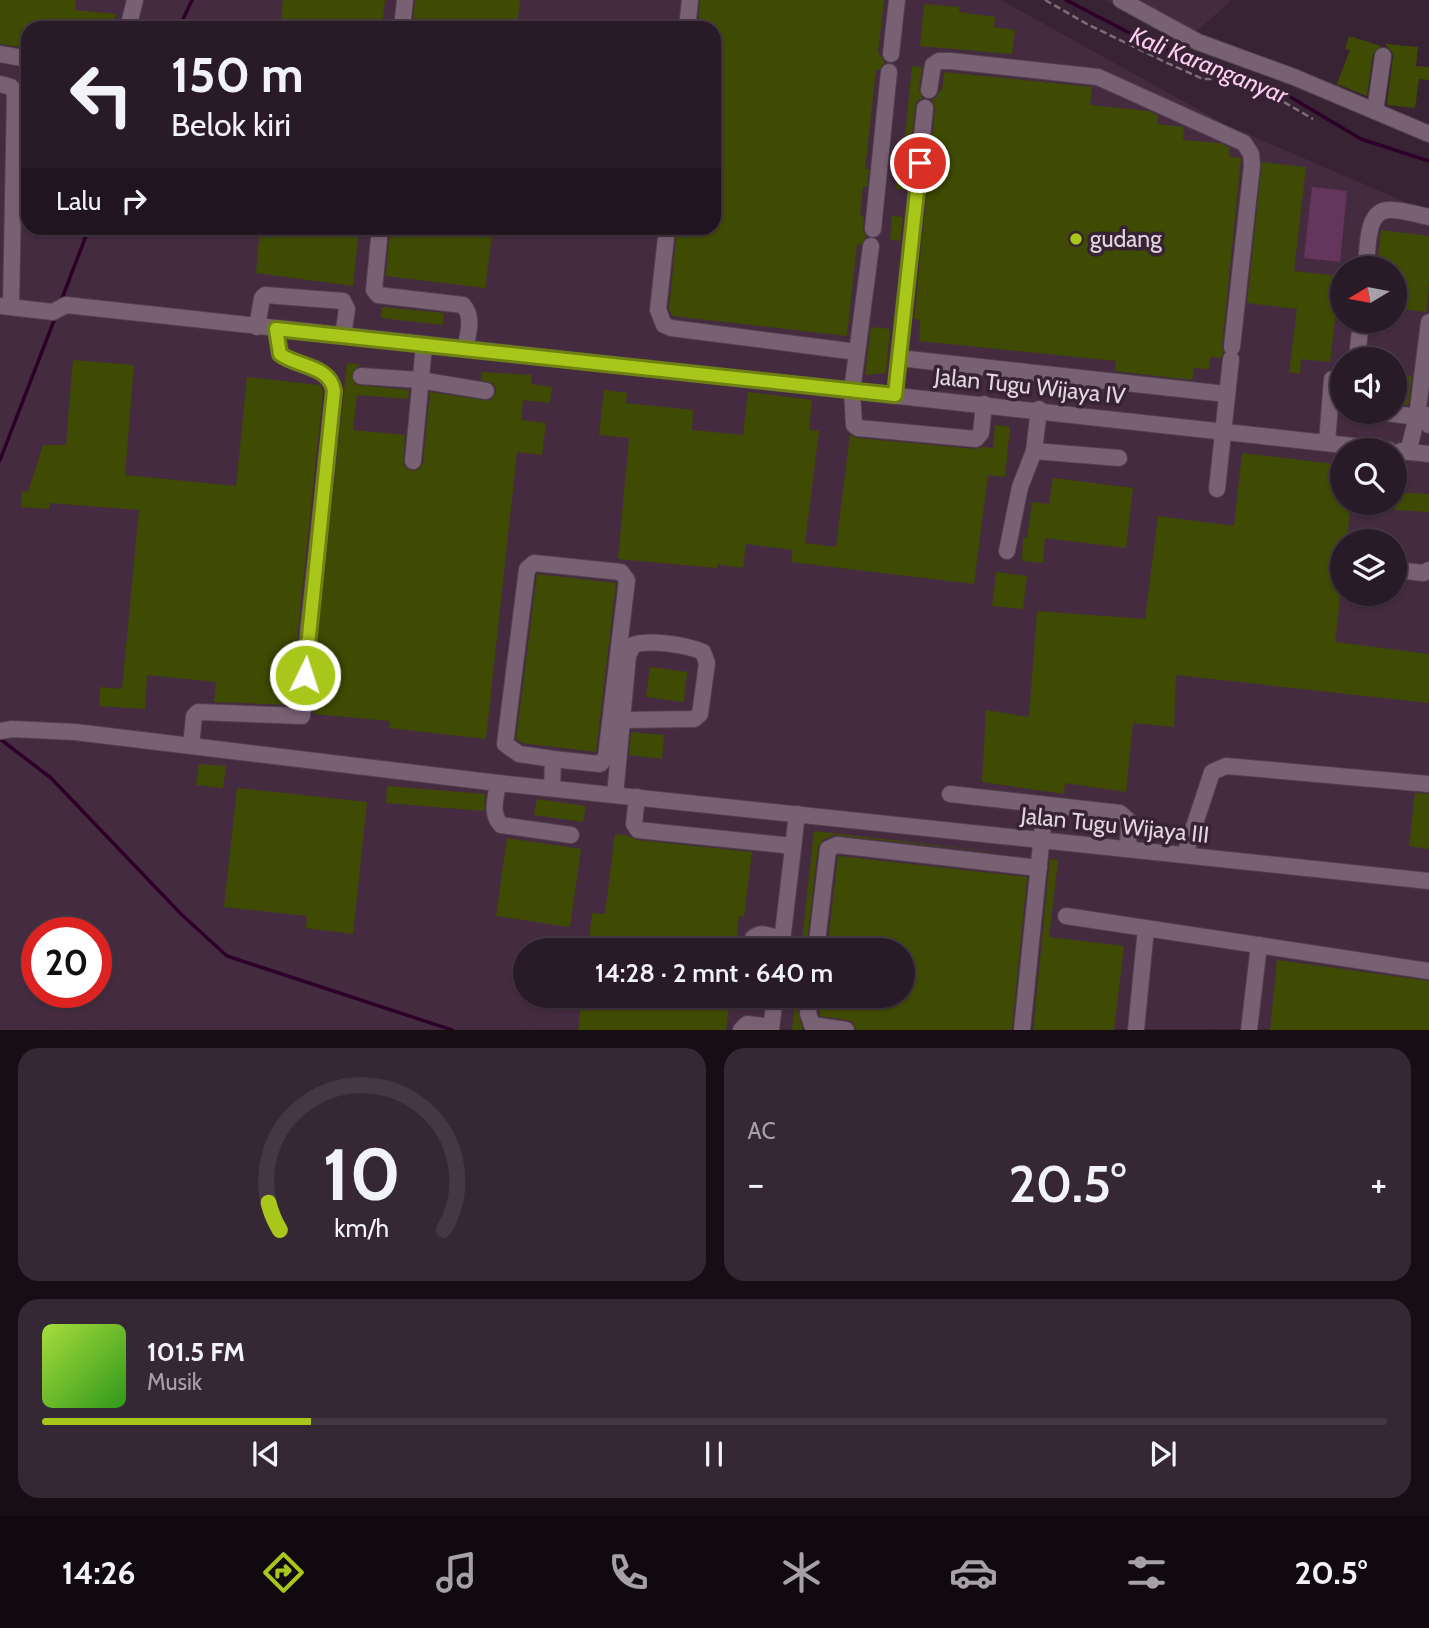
<!DOCTYPE html>
<html lang="id">
<head>
<meta charset="utf-8">
<style>
	body { margin:0; font-family:Cabin,sans-serif; background:#352733; color:#f1f3f6; height:100vh; display:flex; flex-direction:column; font-size:26px; white-space:nowrap }
	* { box-sizing:border-box; margin:0 }
	p { font-size:23px; color:#a5a1a7 }
	.icon { flex:none; width:38px; height:38px; fill:none; stroke:currentColor; stroke-width:2; stroke-linecap:round; stroke-linejoin:round }
	.map { position:relative; height:1030px; overflow:hidden }
	.details { display:flex; flex-direction:column; gap:18px; padding:18px; background:#170e15; flex:1 }
	.details>* { flex:none }
	.hud { position:absolute; left:21px; top:21px; width:700px; height:214px; border-radius:21px; box-shadow:0 2px 5px #0004,0 0 0 2px #453844; background:#291a27; color:#f1f3f6; overflow:hidden }
	.needle { width:46px; rotate:260deg }
	.fabs { position:absolute; left:1330px; top:256px; display:grid; gap:14px }
	.fabs a { display:grid; place-items:center; width:77px; height:77px; border-radius:50%; background:#291a27; box-shadow:0 2px 5px #0004,0 0 0 2px #453844; font-size:35px }
	.speed { position:absolute; left:21px; top:917px; display:flex; gap:14px; font-size:35px; font-weight:700; text-align:center }
	.speed>* { display:grid; place-content:center; width:91px; height:91px; border-radius:50%; background:#291a27; box-shadow:0 2px 5px #0004,0 0 0 2px #453844; line-height:1 }
	.speed .limit { border:10px solid #d22; background:#fff; color:#111 }
	.pin { position:absolute; display:grid; place-items:center; width:60px; height:60px; color:#fff; margin:-30px; border:4px solid #fff; border-radius:50%; box-shadow:0 2px 7px #0007 }
	.me { position:absolute; width:77px; margin:-38px; rotate:4deg; stroke-linejoin:round; filter:drop-shadow(0 0 5px #0008) }
	.turn { display:flex; align-items:center; gap:24px; height:147px; padding:0 35px; font-size:32px }
	.turn .icon { width:91px; height:91px; stroke-width:2.5 }
	.turn b { display:block; font-size:49px; line-height:60px }
	.then { display:flex; align-items:center; height:66px; padding:0 35px; background:#0003; gap:14px; font-size:26px }
	.big { font-size:52px; font-weight:600; line-height:1.1 }
	.details .widget { flex:1; display:flex; flex-direction:column; justify-content:center; gap:10px; min-width:0; padding:0 24px; border-radius:21px; background:#352733 }
	.details .dial { align-items:center; gap:0 }
	.dial svg { height:182px; overflow:visible; fill:none; stroke:#453844; stroke-width:7; stroke-linecap:round; text-anchor:middle }
	.dial text { fill:#f1f3f6; stroke:none }
	.song { display:flex; align-items:center; gap:21px }
	.cover { width:84px; height:84px; border-radius:10px; background:linear-gradient(135deg,hsl(80 70% 55%),hsl(110 70% 35%)) }
	.played { height:7px; border-radius:4px; background:linear-gradient(90deg,#a9c71a 20%,#453844 20%) }
	.keys { display:flex; justify-content:space-around; direction:ltr }
	.heat { display:flex; justify-content:space-between; align-items:center; font-size:38px; direction:ltr }
	.details .tiles { flex:1; display:grid; gap:18px; grid-template-columns:1fr 1fr }
	.widget:last-child { grid-column:span 2 }
	.trip { position:absolute; left:513px; top:938px; width:402px; height:70px; border-radius:35px; background:#291a27; box-shadow:0 2px 5px #0004,0 0 0 2px #453844; font-weight:600; line-height:70px; text-align:center }
	.menu { display:flex; height:112px; justify-content:space-around; align-items:center; background:#100a10; color:#a5a1a7 }
	.menu .icon { width:49px; height:49px }
	.menu .selected { color:#a9c71a }
	.menu b { font-size:32px; color:#f1f3f6 }
	.map>svg:first-child { display:block }
</style>
</head>
<body>
<div class="map">
<svg width="1429" height="1030" viewBox="0 0 1429 1030">
	<rect width="100%" height="100%" fill="#372334"/>
	<g fill="#452b40" fill-rule="evenodd">
		<path d="M0,0H1001L1224,124L1429,212V1029L0,1030ZM28,28H714V228H28ZM1342,268H1395V320H1342ZM1342,359H1395V411H1342ZM1342,450H1395V502H1342ZM1342,541H1395V593H1342ZM37,933H96V992H37ZM525,950H903V996H525Z"/>
		<path d="M1104,0H1232L1182,44Z"/>
	</g>
	<path fill="#65365d" d="M1312,187L1347,191L1340,262L1304,258Z"/>
	<g fill="none" stroke-linecap="round" stroke-linejoin="round">
		<g stroke="#2d0028" stroke-width="3.5">
			<path d="M1066,0L1145,41L1282,92L1361,139L1429,161"/>
			<path d="M179,28L192,0"/>
			<path d="M61,301L89,228"/>
			<path d="M0,460L55,318"/>
			<path d="M0,739L51,778L181,914L227,956L452,1030"/>
		</g>
	</g>
	<g fill="#3f4b02">
		<path d="M0,0H76L75,10L115,14L114,28H28V48L0,44Z"/>
		<path d="M283,0H385L382,28H280Z"/>
		<path d="M415,0H520L517,28H413Z"/>
		<path d="M700,0H884L878,52L885,62L879,70H876L865,169H869L867,187L863,186L860,215L864,216L863,229L866,237L861,245L857,244L847,336L672,316L669,309L677,228H714V28H698Z"/>
		<path d="M924,4L959,7V12L995,17L994,27L1015,30L1012,54L920,46Z"/>
		<path d="M1349,36L1381,46L1373,54L1367,96L1337,84L1350,50L1345,49Z"/>
		<path d="M1385,44L1418,47L1416,66L1429,67V80L1419,79L1415,108L1387,105L1393,57L1392,52Z"/>
		<path d="M912,66L922,67L919,89L922,98L917,101L915,107L906,190L895,189L900,138H905Z"/>
		<path d="M944,72L1092,87L1090,105L1149,111L1158,116L1157,124L1184,127L1183,140L1220,143L1230,148L1229,157L1241,158L1222,346L1223,352L1221,358L1210,357L1209,369L1194,368L1192,380L1115,371L1116,361L919,341L920,320L914,319L935,109L932,100L937,97L939,91H942Z"/>
		<path d="M1262,162L1306,167L1294,271L1340,276L1330,362L1301,359L1300,374L1289,372L1297,309L1247,303Z"/>
		<path d="M892,216L903,217L900,241L890,240Z"/>
		<path d="M260,228H359L353,286L256,273Z"/>
		<path d="M390,228H493L485,288L386,276Z"/>
		<path d="M1381,230L1429,236V284L1426,312L1395,308V268H1377Z"/>
		<path d="M382,307L444,313L443,325L381,318Z"/>
		<path d="M871,327L890,329L886,373L865,375Z"/>
		<path d="M73,360L134,365L125,475L236,486L247,377L319,385L322,388L323,392L298,631L292,705L214,702L216,682L147,675L145,709L99,706L100,687L122,689L139,510L50,503L49,509L21,507L22,491L28,492L43,445H66Z"/>
		<path d="M347,363L360,364L351,375L356,385L409,390L408,399L357,395L353,430L405,435L403,465L411,471L418,470L423,463L430,392L490,401L496,393V388L492,383L481,380L482,372L532,375L531,384L552,387L550,403L523,400L521,420L546,423L542,455L517,452L486,739L389,728L390,721L313,714L318,633Z"/>
		<path d="M1395,374L1412,376L1408,405L1395,404Z"/>
		<path d="M604,390L627,393L626,403L693,410L692,430L743,435L748,392L812,400L809,430L819,431L805,543L836,547L850,435L857,438L976,449L983,447L993,448L995,425L1010,427L1005,477L988,475L974,584L791,562L793,550L746,544L743,568L717,564V568L618,559L629,438L599,435Z"/>
		<path d="M1242,453L1342,465V502H1351L1347,541H1342V581L1335,642L1429,654V703L1176,675L1174,727L1133,723L1126,792L1065,783L1064,794L982,782L986,710L1029,717L1037,611L1145,619L1158,516L1234,526Z"/>
		<path d="M1053,478L1133,488L1126,548L1045,538L1043,563L1022,561L1023,537L1027,538L1032,502L1049,504Z"/>
		<path d="M1395,492L1429,494V512L1395,510Z"/>
		<path d="M996,572L1027,576L1023,609L992,606Z"/>
		<path d="M537,574L616,583L596,752L522,743L516,739Z"/>
		<path d="M650,667L687,672L684,702L646,697Z"/>
		<path d="M631,732L664,735L662,759L629,755Z"/>
		<path d="M199,764L226,766L223,788L196,785Z"/>
		<path d="M387,786L485,794L484,811L386,803Z"/>
		<path d="M237,788L367,802L353,934L306,928L307,916L224,907Z"/>
		<path d="M1415,793L1429,794V849L1409,846Z"/>
		<path d="M537,799L586,806L583,822L534,815Z"/>
		<path d="M814,831L1029,856L833,835L823,840L818,847L806,950H801Z"/>
		<path d="M615,834L629,836L637,840L752,852L744,917L739,916L735,950H588L592,913L605,914Z"/>
		<path d="M507,838L581,849L570,927L496,916Z"/>
		<path d="M838,856L1027,877L1012,1030H856L853,1022L848,1020L820,1016V996H903V950H827Z"/>
		<path d="M1050,859L1058,860L1049,937L1124,946L1114,1030H1033Z"/>
		<path d="M1277,960L1429,981V1030H1270Z"/>
		<path d="M582,996H730L726,1030H578Z"/>
		<path d="M796,996H799L798,1012L803,1030H792Z"/>
	</g>
	<g fill="none" stroke-linecap="round" stroke-linejoin="round">
		<g stroke="#51404e" stroke-width="18">
			<g id="minor">
				<path d="M1121,0L1198,42L1294,77L1429,134"/>
				<path d="M128,28L135,0"/>
				<path d="M402,28L405,0"/>
				<path d="M687,28L690,0"/>
				<path d="M0,54L28,59"/>
				<path d="M891,54L897,0"/>
				<path d="M0,84L11,87L15,93L11,307"/>
				<path d="M929,90L933,65L939,61H951L1098,77L1244,143L1251,154L1252,165L1232,347"/>
				<path d="M1375,111L1383,56"/>
				<path d="M380,228L374,290L378,295L463,305C474,317 468,334 465,349"/>
				<path d="M667,228L658,310L664,325L671,328L857,352"/>
				<path d="M873,229L889,72"/>
				<path d="M871,246L852,391L854,425L858,428L976,439L981,433L984,404"/>
				<path d="M1366,268C1368,251 1365,210 1389,210C1402,209 1417,215 1429,217"/>
				<path d="M0,306L53,312L66,305C507,356 948,398 1389,450"/>
				<path d="M257,327L262,298L265,295L343,301L347,309L343,336"/>
				<path d="M899,358L1226,394"/>
				<path d="M1357,359L1361,320"/>
				<path d="M361,376L420,380L486,391"/>
				<path d="M895,395L925,108"/>
				<path d="M1039,409L1034,451L1119,458"/>
				<path d="M1371,411L1417,417"/>
				<path d="M1429,415V425"/>
				<path d="M1327,442L1332,379"/>
				<path d="M1401,451L1429,454"/>
				<path d="M1408,452L1417,417L1429,322"/>
				<path d="M413,461L424,345"/>
				<path d="M1217,489L1231,359"/>
				<path d="M1007,551L1020,487L1034,451"/>
				<path d="M1406,571L1423,573L1429,570"/>
				<path d="M0,731L12,729L75,732L498,783L1429,881"/>
				<path d="M191,746L194,716L198,712L302,716L308,632L334,391C330,365 297,368 280,354L276,329"/>
				<path d="M498,783C496,798 490,813 501,825L571,835"/>
				<path d="M552,788L553,759L519,754L505,744L527,569L534,563L621,572L627,580L606,757L600,764L553,759"/>
				<path d="M950,794L1120,813L1129,821L1128,848"/>
				<path d="M615,795L628,656L633,645C649,639 687,645 703,652L707,663L700,714L694,719L622,720"/>
				<path d="M637,797L634,824L638,830L793,846"/>
				<path d="M1185,854L1212,772L1226,766L1429,784"/>
				<path d="M1066,916L1429,971"/>
				<path d="M750,950L753,938C762,930 772,937 782,940"/>
				<path d="M781,950L797,814"/>
				<path d="M816,950L828,849L837,845L1039,868"/>
				<path d="M810,996L808,1013L812,1025L846,1030"/>
				<path d="M741,1030L747,1024L771,1027"/>
				<path d="M771,1030L775,996"/>
				<path d="M1022,1030L1045,805"/>
				<path d="M1136,1030L1146,928"/>
				<path d="M1249,1030L1259,945"/>
			</g>
		</g>
		<path stroke="#7d6c7a" stroke-width="2.5" stroke-dasharray="7 3.5" stroke-linecap="butt" d="M1045,0L1087,24L1165,62L1203,79H1227L1270,94L1313,119"/>
		<use href="#minor" stroke="#796174" stroke-width="16"/>
	</g>
	<g fill="none" stroke-linecap="round" stroke-linejoin="round">
		<g stroke="#6e8111" stroke-width="18">
			<path id="route" d="M305,675L334,391C330,365 297,367 280,354L276,329L895,395L920,163"/>
		</g>
		<use href="#route" stroke="#a9c71a" stroke-width="12"/>
	</g>
	<circle fill="#a9c71a" stroke="#372334" stroke-width="2.5" cx="1076" cy="239" r="7"/>
	<g text-anchor="middle" dominant-baseline="central" stroke-width="7" stroke-linejoin="round" paint-order="stroke">
		<g font-size="23" fill="#e2d5df" stroke="#372334" text-anchor="start">
			<text x="1090" y="239">gudang</text>
		</g>
		<g font-size="23" fill="#e2d5df" stroke="#372334">
			<text transform="translate(1030 386) rotate(6)">Jalan Tugu Wijaya IV</text>
			<text transform="translate(1115 825) rotate(6)">Jalan Tugu Wijaya III</text>
		</g>
		<g font-size="24" font-style="italic" fill="#fecef5" stroke="#372334">
			<text transform="translate(1209 65) rotate(22)">Kali Karanganyar</text>
		</g>
	</g>
</svg>
<div class="fabs">
<a><svg class="needle" viewBox="-14 -14 28 28"><path d="M0-13l5 13h-10z" fill="#e53935"/><path d="M0 13l5-13h-10z" fill="#a5a1a7"/></svg></a>
<a><svg class="icon" aria-label="sound" viewBox="0 0 24 24"><path d="M4 9h4l5-4v14l-5-4H4zM17 9q2 3 0 6"/></svg></a>
<a><svg class="icon" aria-label="search" viewBox="0 0 24 24"><circle cx="10" cy="10" r="6"/><path d="M15 15l6 6"/></svg></a>
<a><svg class="icon" aria-label="layers" viewBox="0 0 24 24"><path d="M12 4l9 5-9 5-9-5zM3 14l9 5 9-5"/></svg></a>
</div>
<div class="speed"><div class="limit">20</div></div>
<div class="pin" style="left:920px;top:163px;background:#d93025"><svg class="icon" aria-label="arrive" viewBox="0 0 24 24"><path d="M6 21V4h12l-3 4 3 4H6"/></svg></div>
<svg class="me" style="left:305px;top:675px" viewBox="-20 -20 40 40"><circle r="17" fill="#a9c71a" stroke="#fff" stroke-width="3"/><path d="M0-11L8 9 0 5-8 9z" fill="#fff"/></svg>
<div class="trip">14:28 · 2 mnt · 640 m</div>
<div class="hud">
<div class="turn"><svg class="icon" aria-label="left" viewBox="0 0 24 24"><path d="M17 20v-9H6M10 6l-5 5 5 5"/></svg><div><b>150 m</b>Belok kiri</div></div>
<div class="then">Lalu<svg class="icon" aria-label="right" viewBox="0 0 24 24"><path d="M7 20v-9h11M14 6l5 5-5 5"/></svg></div>
</div>
</div>
<section class="details">
<div class="tiles">
<div class="widget dial"><svg viewBox="0 0 100 80">
<path d="M14 69A42 42 0 1 1 86 69"/>
<path d="M14 69A42 42 0 0 1 9 57" stroke="#a9c71a"/>
<text x="50" y="56" font-size="32" font-weight="700">10</text>
<text x="50" y="72" font-size="11">km/h</text>
</svg></div>
<div class="widget"><p>AC</p>
<div class="heat"><a>−</a><b class="big">20.5°</b><a>+</a></div>
</div>
<div class="widget">
<div class="song"><i class="cover"></i><div><b>101.5 FM</b><p>Musik</p></div></div>
<div class="played"></div>
<div class="keys"><svg class="icon" aria-label="previous" viewBox="0 0 24 24"><path d="M18 5L8 12l10 7zM5 5v14"/></svg><svg class="icon" aria-label="pause" viewBox="0 0 24 24"><path d="M8 5v14M16 5v14"/></svg><svg class="icon" aria-label="next" viewBox="0 0 24 24"><path d="M6 5l10 7-10 7zM19 5v14"/></svg></div>
</div>
</div>
</section>
<nav class="menu">
<b>14:26</b>
<svg class="icon selected" aria-label="directions" viewBox="0 0 24 24"><path d="M12 3l9 9-9 9-9-9zM9 14v-3h6M13 9l2 2-2 2"/></svg>
<svg class="icon" aria-label="music" viewBox="0 0 24 24"><path d="M9 18V5l10-2v13"/><circle cx="6" cy="18" r="3"/><circle cx="16" cy="16" r="3"/></svg>
<svg class="icon" aria-label="phone" viewBox="0 0 24 24"><path d="M5 4h4l2 5-3 2q2 4 5 5l2-3 5 2v4C11 20 4 13 5 4z"/></svg>
<svg class="icon" aria-label="climate" viewBox="0 0 24 24"><path d="M12 3v18M4 7l16 10M4 17L20 7"/></svg>
<svg class="icon" aria-label="car" viewBox="0 0 24 24"><path d="M5 17H2v-5l4-1 3-4h7l3 4 3 1v5h-3M9 17h6M6 11h13"/><circle cx="7" cy="17" r="2"/><circle cx="17" cy="17" r="2"/></svg>
<svg class="icon" aria-label="filters" viewBox="0 0 24 24"><path d="M4 7h16M4 17h16"/><circle cx="9" cy="7" r="2"/><circle cx="15" cy="17" r="2"/></svg>
<b>20.5°</b>
</nav>
</body>
</html>
